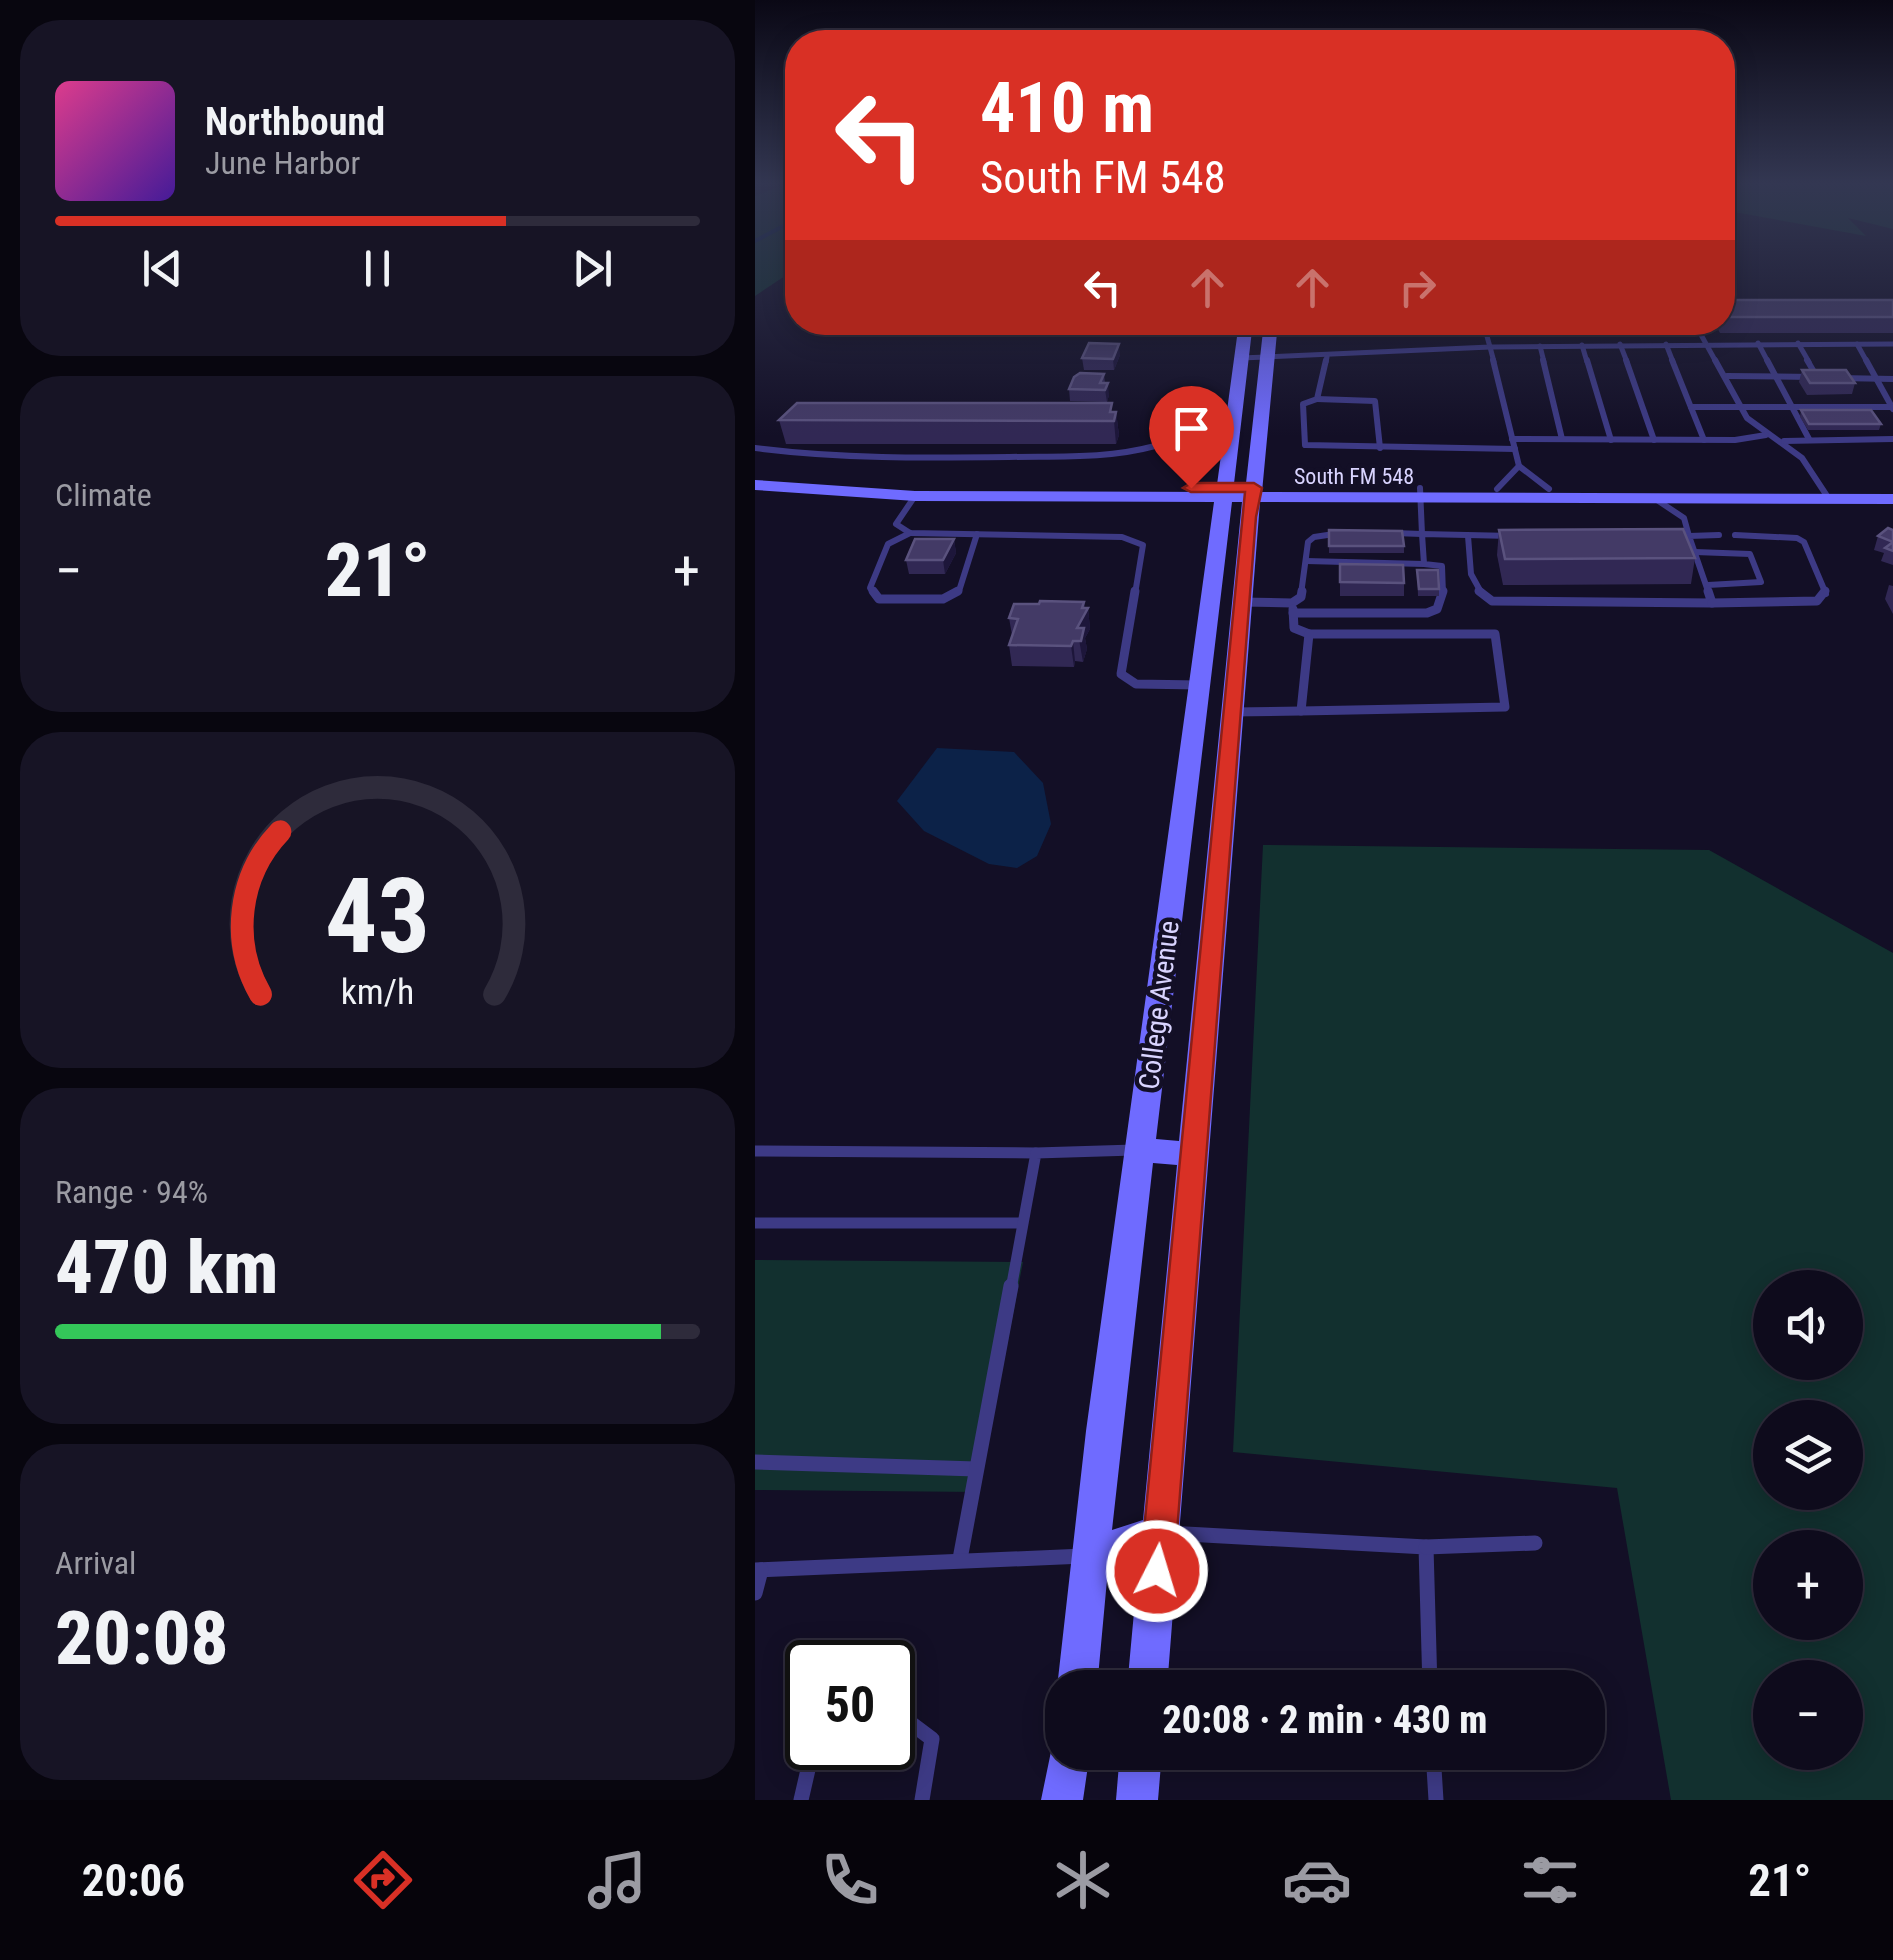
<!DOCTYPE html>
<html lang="en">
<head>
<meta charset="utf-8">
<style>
	body { margin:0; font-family:"Roboto Condensed",sans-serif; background:#171425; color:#f1f3f6; height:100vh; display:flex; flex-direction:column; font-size:38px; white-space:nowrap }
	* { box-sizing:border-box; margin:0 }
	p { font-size:32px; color:#9b9ba3 }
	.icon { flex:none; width:55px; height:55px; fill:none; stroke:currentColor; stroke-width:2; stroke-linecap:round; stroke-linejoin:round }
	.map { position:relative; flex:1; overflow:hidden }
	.panel { display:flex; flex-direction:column; gap:20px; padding:20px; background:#08060f; width:755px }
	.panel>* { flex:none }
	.banner { position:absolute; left:30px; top:30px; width:950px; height:305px; border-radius:40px; box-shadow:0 5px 25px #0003,0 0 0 2px #2e2b3b; background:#d93025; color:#fff; overflow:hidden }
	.buttons { position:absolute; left:998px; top:1270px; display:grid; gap:20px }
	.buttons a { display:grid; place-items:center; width:110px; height:110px; border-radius:50%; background:#0e0b1c; box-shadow:0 5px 25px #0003,0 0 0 2px #2e2b3b; font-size:50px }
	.speed { position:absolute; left:30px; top:1640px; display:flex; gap:20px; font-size:50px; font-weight:700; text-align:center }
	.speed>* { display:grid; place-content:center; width:130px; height:130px; border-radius:50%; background:#0e0b1c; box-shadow:0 5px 25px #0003,0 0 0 2px #2e2b3b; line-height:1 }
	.speed .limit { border:5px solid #111; border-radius:15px; background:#fff; color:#111 }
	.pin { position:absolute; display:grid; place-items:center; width:85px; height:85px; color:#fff; margin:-102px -42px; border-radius:50% 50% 50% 0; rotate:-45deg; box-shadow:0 0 10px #0007 }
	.pin .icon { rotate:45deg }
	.me { position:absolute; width:110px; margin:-55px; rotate:5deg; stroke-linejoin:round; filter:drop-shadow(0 0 8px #0008) }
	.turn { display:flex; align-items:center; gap:35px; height:210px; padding:0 30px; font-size:45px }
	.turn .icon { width:130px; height:130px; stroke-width:2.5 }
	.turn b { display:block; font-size:70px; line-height:85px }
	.lanes { display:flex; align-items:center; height:95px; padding:0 30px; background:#0003; justify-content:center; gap:50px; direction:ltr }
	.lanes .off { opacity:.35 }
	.big { font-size:75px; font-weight:800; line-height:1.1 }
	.panel .widget { flex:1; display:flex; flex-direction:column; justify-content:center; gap:15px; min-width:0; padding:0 35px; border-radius:40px; background:#171425 }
	.panel .dial { align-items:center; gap:0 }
	.dial svg { height:260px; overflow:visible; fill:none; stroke:#2e2b3b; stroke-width:7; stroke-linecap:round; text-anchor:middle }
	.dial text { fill:#f1f3f6; stroke:none }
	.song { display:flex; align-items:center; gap:30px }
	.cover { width:120px; height:120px; border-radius:15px; background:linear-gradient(135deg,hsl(330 70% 55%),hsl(260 70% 35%)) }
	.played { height:10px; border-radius:5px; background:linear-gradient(90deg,#d93025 70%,#2e2b3b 70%) }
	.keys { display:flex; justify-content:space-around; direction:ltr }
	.heat { display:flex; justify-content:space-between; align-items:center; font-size:55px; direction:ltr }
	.charge { height:15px; border-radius:8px; background:linear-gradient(90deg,#34c759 94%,#2e2b3b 0) }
	.trip { position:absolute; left:290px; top:1670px; width:560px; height:100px; border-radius:40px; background:#0e0b1c; box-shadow:0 5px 25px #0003,0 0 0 2px #2e2b3b; font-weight:800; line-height:100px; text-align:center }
	.tab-bar { display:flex; height:160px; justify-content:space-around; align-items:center; background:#06040b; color:#9b9ba3 }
	.tab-bar .icon { width:70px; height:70px }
	.tab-bar .current { color:#d93025 }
	.tab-bar b { font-size:45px; color:#f1f3f6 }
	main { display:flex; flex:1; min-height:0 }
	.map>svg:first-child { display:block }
</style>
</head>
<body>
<main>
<section class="panel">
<div class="widget">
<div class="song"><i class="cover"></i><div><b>Northbound</b><p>June Harbor</p></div></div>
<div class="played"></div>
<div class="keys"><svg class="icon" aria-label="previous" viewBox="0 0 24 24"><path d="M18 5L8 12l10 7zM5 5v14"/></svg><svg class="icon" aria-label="pause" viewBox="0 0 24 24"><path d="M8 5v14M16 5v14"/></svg><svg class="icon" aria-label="next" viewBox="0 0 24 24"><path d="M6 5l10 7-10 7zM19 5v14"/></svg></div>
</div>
<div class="widget"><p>Climate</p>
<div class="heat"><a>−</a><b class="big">21°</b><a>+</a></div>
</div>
<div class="widget dial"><svg viewBox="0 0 100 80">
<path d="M14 69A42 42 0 1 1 86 69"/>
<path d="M14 69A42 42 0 0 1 20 19" stroke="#d93025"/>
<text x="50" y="56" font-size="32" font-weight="700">43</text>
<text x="50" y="72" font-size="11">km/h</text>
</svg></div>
<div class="widget"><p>Range · 94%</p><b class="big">470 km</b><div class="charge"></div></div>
<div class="widget"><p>Arrival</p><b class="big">20:08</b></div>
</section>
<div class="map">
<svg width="1138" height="1800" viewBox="0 0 1138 1800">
	<rect width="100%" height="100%" fill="#130f26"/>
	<g fill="#12302f" fill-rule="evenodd">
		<path d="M30,184H42V268L0,296V196Z"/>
		<path d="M968,184H1138V229L1093,218L1111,236L968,210Z"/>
		<path d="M508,845L954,850L1138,953V1800H916L862,1488L478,1452ZM1015,1288H1090V1362H1015ZM1015,1418H1090V1492H1015ZM1015,1548H1090V1622H1015ZM1015,1678H1090V1752H1015Z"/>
		<path d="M0,1260L268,1262L224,1492L0,1490Z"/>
	</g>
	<path fill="#0c2248" d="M182,748L259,752L288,783L296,824L282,856L262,868L234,864L169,831L142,801Z"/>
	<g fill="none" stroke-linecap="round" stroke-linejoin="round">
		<path stroke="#0c2248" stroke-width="4" d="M0,241L42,219"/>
		<g stroke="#3d3a85" stroke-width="5">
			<path d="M939,322L961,362"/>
			<path d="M1003,343L1013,362"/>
			<path d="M1043,343L1054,362"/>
			<path d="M865,344L872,362"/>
			<path d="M911,344L918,362"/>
			<path d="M1102,344L1112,362"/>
			<path d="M827,345L832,362"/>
			<path d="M785,346L789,362"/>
			<path d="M486,358L735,347L728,322"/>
			<path d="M571,362L572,357"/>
			<path d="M739,362L735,347L1138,344"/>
		</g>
		<g stroke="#3d3a85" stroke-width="6">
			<path d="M571,360L562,399L548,404L550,445L760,449"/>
			<path d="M738,360L764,466"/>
			<path d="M788,360L807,439"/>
			<path d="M832,360L856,440"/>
			<path d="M871,360L899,440"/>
			<path d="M917,360L949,440"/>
			<path d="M960,360L992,418L1047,458L1074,499"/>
			<path d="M1012,360L1054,439"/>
			<path d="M1052,360L1062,377"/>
			<path d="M1111,360L1138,409"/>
			<path d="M972,376L1057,377"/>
			<path d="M1084,378L1138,379"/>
			<path d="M562,399L620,401L625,448"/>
			<path d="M936,407H1136"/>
			<path d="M757,439L980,440L1011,435"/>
			<path d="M1029,441L1138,439"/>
			<path d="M0,448C85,459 169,458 254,457C303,456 352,459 400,446"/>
			<path d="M742,489L764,466L794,489"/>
			<path d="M160,496L141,524L155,533L367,537L388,545L380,594"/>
			<path d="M902,500L929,518L934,536H919"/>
			<path d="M638,533L667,534L665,488"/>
			<path d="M980,535L1042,538L1049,542L1071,594"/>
			<path d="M713,536L716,574L727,594"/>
			<path d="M940,552L995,554L1006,582L953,585"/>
			<path d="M551,561L669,564"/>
			<path d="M120,594L115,588L133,544L155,533"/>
			<path d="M198,594L204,591L222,534"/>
			<path d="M546,594L553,542L559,537L586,533"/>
			<path d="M688,594L687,566L669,564L667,534L757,536"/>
			<path d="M954,594L934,536L964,535"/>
		</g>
		<g stroke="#3d3a85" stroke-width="9">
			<path d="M118,591L124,599H188L203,591"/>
			<path d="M380,591L366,674L381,684L444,685"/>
			<path d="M724,591L737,601L957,603L953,591"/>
			<path d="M486,602L537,603L546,597L547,591"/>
			<path d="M957,603L1062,601L1070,591"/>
			<path d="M538,609L539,628L554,634"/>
			<path d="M538,613H672L682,609L688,591"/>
			<path d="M554,634H740L750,707L546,711Z"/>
			<path d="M477,712L546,711"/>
		</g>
		<g stroke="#3d3a85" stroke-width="11">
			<path d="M0,1151L281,1153"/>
			<path d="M0,1223H267"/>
			<path d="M256,1289L281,1153L379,1150"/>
		</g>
		<g stroke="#3d3a85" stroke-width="15">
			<path d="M0,1462L221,1469"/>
			<path d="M413,1533L671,1547L675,1688"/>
			<path d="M671,1547L780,1543"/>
			<path d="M205,1559L256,1286"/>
			<path d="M0,1570L329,1556"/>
			<path d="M0,1593L6,1570"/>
			<path d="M138,1721H153L177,1739L167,1800"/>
			<path d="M678,1752L681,1800"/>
			<path d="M46,1800L58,1748"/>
		</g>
		<g fill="#6f6bff" fill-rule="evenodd">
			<path d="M484,322H498L478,492H490L509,322H523L507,492L1138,494V504L505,502L412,1688H372L384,1558L353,1569L342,1688H308V1701L302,1688L331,1431L459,502L160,501L0,490V480L160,491L461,492ZM477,502H487L424,1141L401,1139ZM398,1163L422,1165L388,1520L357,1530Z"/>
			<path d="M308,1734V1752H335L328,1800H286L299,1737Z"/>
			<path d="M365,1752H407L403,1800H361Z"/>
		</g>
	</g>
	<g fill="#312854">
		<path d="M968,300H1138V333H965L959,322H968Z"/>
		<path d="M376,322L374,334L326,335L325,323Z"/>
		<path d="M749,322H924L921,337L753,336Z"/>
		<path d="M365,355L359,370H329L327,358Z"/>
		<path d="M1047,370L1100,383L1097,394L1052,395L1044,382Z"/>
		<path d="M349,374L350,383L354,395L352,402L315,401L314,389Z"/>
		<path d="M1046,410L1126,424L1124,430H1053L1045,417Z"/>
		<path d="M358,412H361L364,435L361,444H31L24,420Z"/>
		<path d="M574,530L649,546V553H574Z"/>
		<path d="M744,530L940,558L936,584L748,585L742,555Z"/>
		<path d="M1138,530V565L1126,561L1129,553L1119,550L1123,536Z"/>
		<path d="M199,539L201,553L190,574H154L151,560Z"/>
		<path d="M585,564L649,583V596H585Z"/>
		<path d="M662,570L684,589V596H663Z"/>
		<path d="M1134,585L1138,586V614L1130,599Z"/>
		<path d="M329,602L330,608H333L335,629L330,638L332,649L328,662L320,661L319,667L257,666L254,645L257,635L254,618L284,604Z"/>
	</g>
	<g fill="#1d163a">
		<path d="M364,344L365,355L359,370L358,359Z"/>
		<path d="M353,383L354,395L352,402L350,390Z"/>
		<path d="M361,412L364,435L361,444L359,421Z"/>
		<path d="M199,539L201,553L190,574L188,560Z"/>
		<path d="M329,602L330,613L333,608L335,629L330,638L332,649L328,662L322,628Z"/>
		<path d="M318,641L320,661L319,667L316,646Z"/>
	</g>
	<g fill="#433a66" stroke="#5a527e" stroke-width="2.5">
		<rect x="968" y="300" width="170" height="17"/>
		<path d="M325,322H373L325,323Z"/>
		<path d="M334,343L364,344L358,359L327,358Z"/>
		<path d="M1047,370H1091L1100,383H1055Z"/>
		<path d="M325,373L349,374L345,383H353L350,390L314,389L319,377Z"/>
		<path d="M42,403H357L355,412H361L359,421L24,420Z"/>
		<path d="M1046,410H1116L1126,424H1054Z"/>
		<path d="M1133,528L1138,530V542L1123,536Z"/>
		<path d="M928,529L940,558L750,559L744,530Z"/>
		<path d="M574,530L647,531L649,546H574Z"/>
		<path d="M160,539H199L188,560H151Z"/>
		<path d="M1138,542V551L1130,548Z"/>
		<path d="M585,564L648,565L649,583L585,582Z"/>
		<path d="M662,570H683L684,589H664Z"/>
		<path d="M285,601L329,602L327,608H333L322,628H329L326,641H318L316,646L254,645L263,619L254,618L259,604H284Z"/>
	</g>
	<linearGradient id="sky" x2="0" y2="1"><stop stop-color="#0a0815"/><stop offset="0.42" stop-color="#333752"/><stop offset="1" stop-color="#333752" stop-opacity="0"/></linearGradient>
	<rect width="1138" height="436" fill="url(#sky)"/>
	<path fill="#d93025" stroke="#8d1f18" stroke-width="2.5" d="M499,483L507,488L501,517L419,1571L414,1583L402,1588L390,1583L385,1571L490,492H436L428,488L436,483Z"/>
	<g text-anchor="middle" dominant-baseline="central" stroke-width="9" stroke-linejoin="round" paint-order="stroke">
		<g font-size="22" fill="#d9d4ff" stroke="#130f26">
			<text x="599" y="476">South FM 548</text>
		</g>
		<g font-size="28" fill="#d9d4ff" stroke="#130f26">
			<text transform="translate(404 1005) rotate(-83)">College Avenue</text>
		</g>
	</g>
</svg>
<div class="buttons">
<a><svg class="icon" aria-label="sound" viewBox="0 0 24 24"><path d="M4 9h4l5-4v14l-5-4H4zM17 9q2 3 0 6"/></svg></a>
<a><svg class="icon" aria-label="layers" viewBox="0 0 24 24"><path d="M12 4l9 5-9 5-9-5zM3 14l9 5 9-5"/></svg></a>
<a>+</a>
<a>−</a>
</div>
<div class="speed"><div class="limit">50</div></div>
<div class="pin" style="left:436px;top:488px;background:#d93025"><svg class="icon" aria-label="arrive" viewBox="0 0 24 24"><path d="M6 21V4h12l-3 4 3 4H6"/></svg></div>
<svg class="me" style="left:402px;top:1571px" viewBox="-20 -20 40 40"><circle r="17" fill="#d93025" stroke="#fff" stroke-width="3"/><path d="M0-11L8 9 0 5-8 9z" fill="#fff"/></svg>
<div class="trip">20:08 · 2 min · 430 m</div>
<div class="banner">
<div class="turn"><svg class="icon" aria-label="left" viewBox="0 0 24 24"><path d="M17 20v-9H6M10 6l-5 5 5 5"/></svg><div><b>410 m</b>South FM 548</div></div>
<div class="lanes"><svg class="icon" aria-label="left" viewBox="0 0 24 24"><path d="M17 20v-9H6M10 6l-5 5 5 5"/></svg><svg class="icon off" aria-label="ahead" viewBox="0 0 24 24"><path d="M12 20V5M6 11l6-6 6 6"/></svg><svg class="icon off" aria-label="ahead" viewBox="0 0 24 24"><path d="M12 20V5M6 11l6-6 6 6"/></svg><svg class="icon off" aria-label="right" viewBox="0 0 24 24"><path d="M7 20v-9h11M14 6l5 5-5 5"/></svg></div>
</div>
</div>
</main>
<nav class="tab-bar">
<b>20:06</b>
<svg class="icon current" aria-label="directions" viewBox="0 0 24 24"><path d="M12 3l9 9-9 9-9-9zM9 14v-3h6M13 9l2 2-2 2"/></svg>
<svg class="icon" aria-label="music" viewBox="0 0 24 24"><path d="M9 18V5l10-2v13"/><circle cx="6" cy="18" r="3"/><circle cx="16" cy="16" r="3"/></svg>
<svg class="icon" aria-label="phone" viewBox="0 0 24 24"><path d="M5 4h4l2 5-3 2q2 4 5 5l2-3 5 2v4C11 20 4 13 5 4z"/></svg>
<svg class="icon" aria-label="climate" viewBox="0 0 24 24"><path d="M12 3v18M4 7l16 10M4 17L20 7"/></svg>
<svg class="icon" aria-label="car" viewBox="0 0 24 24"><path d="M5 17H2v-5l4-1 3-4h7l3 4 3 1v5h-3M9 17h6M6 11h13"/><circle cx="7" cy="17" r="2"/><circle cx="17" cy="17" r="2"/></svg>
<svg class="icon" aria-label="filters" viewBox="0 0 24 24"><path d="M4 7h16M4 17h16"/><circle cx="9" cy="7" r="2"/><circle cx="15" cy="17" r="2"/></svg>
<b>21°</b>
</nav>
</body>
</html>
